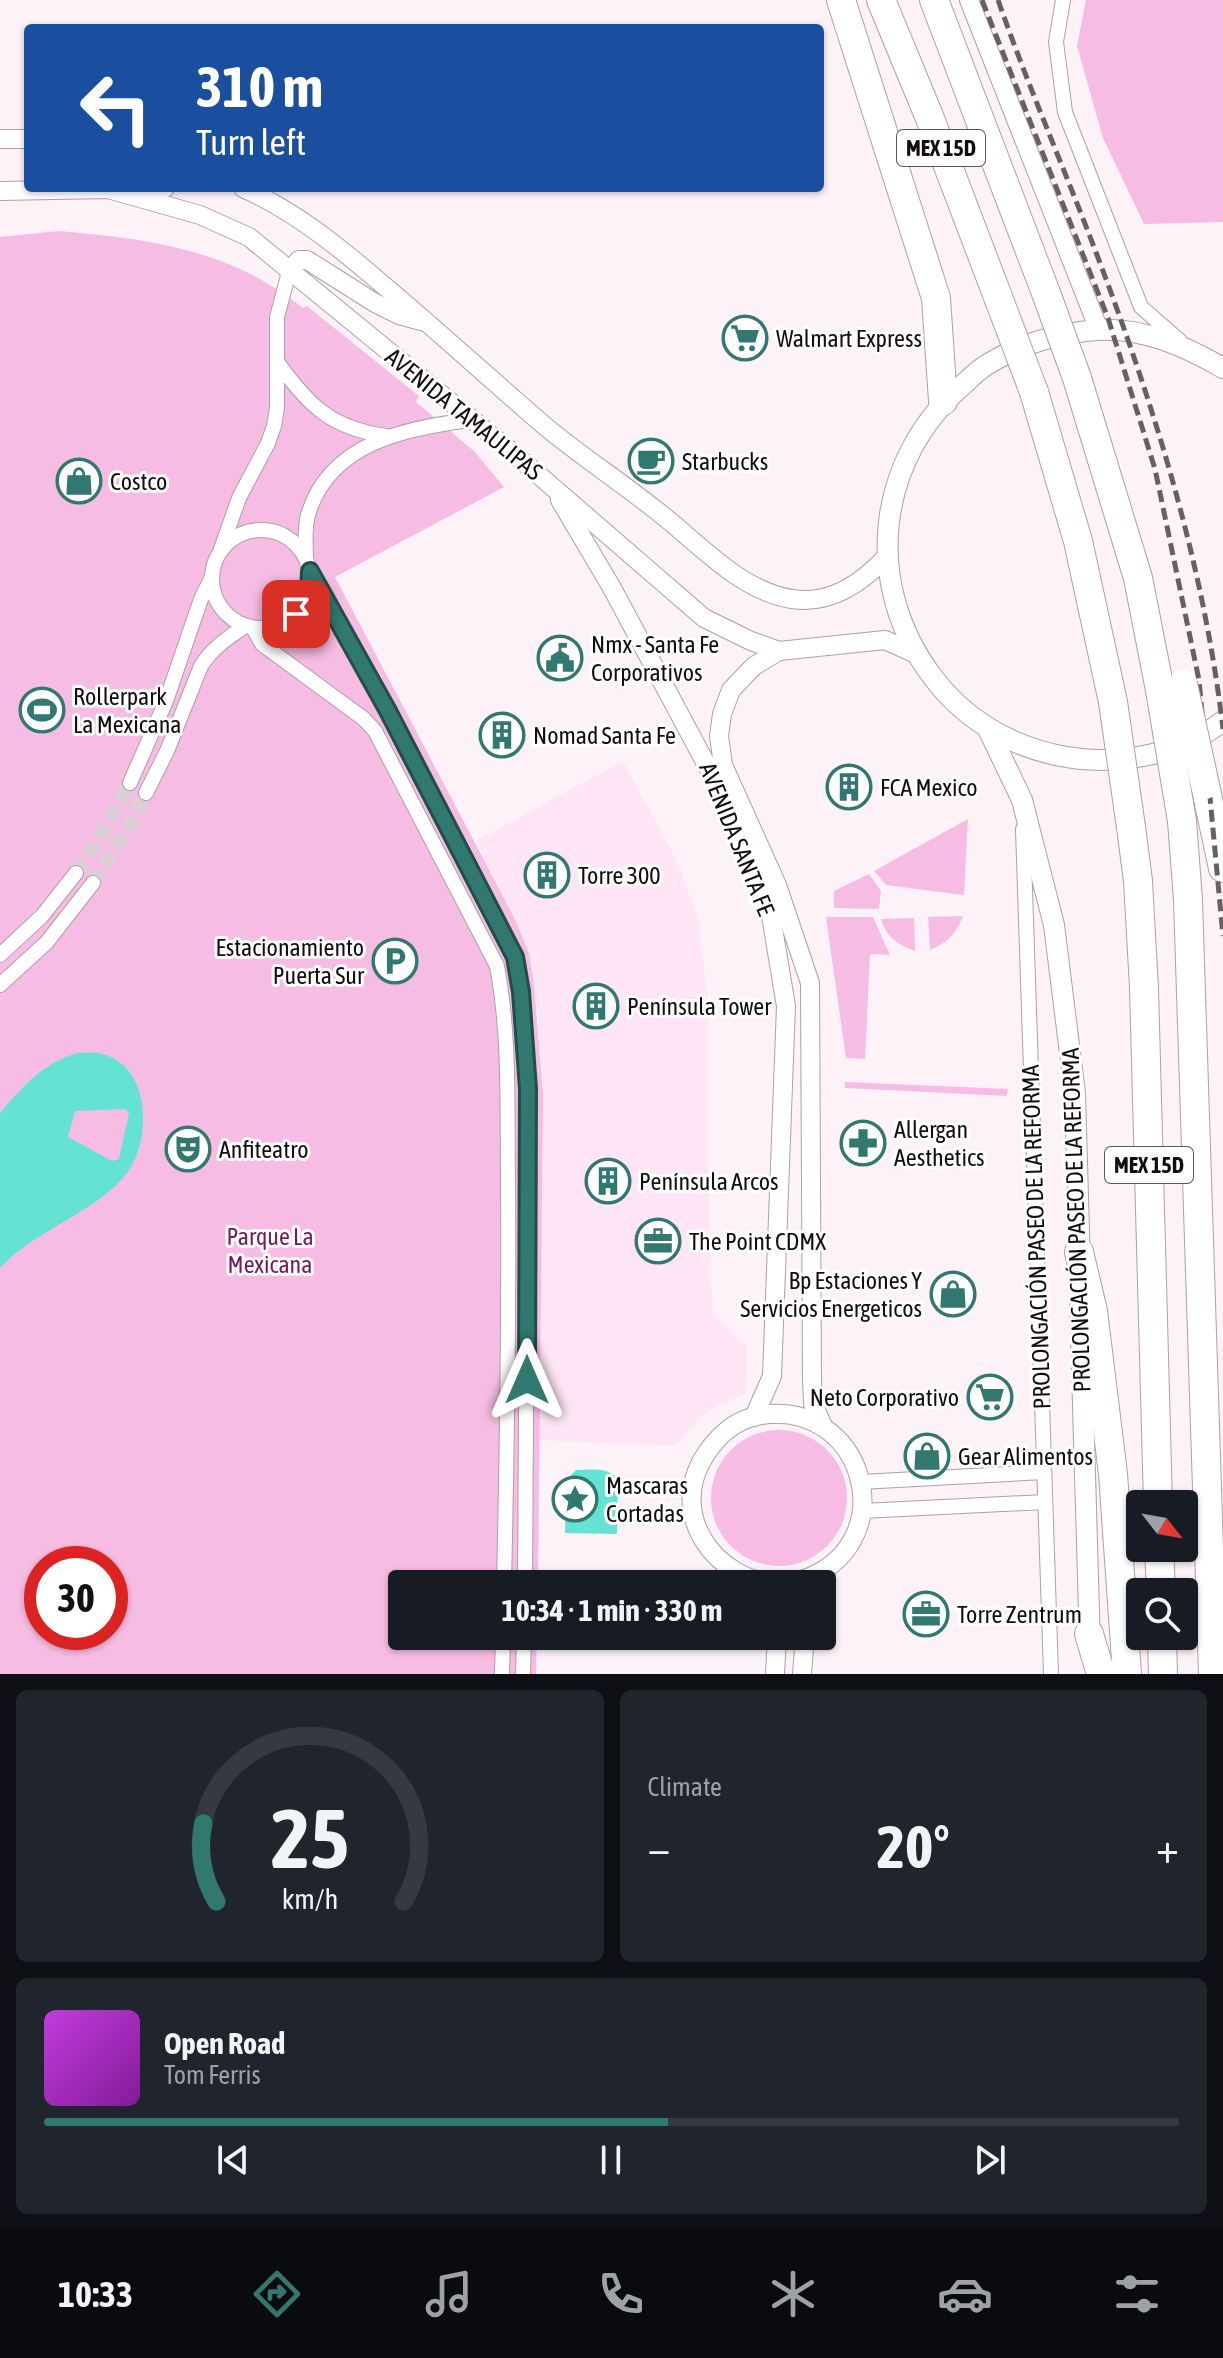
<!DOCTYPE html>
<html lang="en">
<head>
<meta charset="utf-8">
<style>
	body { margin:0; font-family:"Asap Condensed",sans-serif; background:#20242c; color:#f1f3f6; height:100vh; display:flex; flex-direction:column; font-size:30px; white-space:nowrap }
	* { box-sizing:border-box; margin:0 }
	p { font-size:26px; color:#9ea1a6 }
	.icon { flex:none; width:44px; height:44px; fill:none; stroke:currentColor; stroke-width:2; stroke-linecap:round; stroke-linejoin:round }
	.map { position:relative; height:1674px; overflow:hidden }
	.details { display:flex; flex-direction:column; gap:16px; padding:16px; background:#0d0f14; flex:1 }
	.details>* { flex:none }
	.hud { position:absolute; left:24px; top:24px; width:800px; height:168px; border-radius:8px; box-shadow:0 2px 6px #0004; background:#1a4fa0; color:#fff; overflow:hidden }
	.needle { width:52px; rotate:121deg }
	.fabs { position:absolute; left:1126px; top:1490px; display:grid; gap:16px }
	.fabs a { display:grid; place-items:center; width:72px; height:72px; border-radius:8px; background:#171b24; box-shadow:0 2px 6px #0004; font-size:40px }
	.speed { position:absolute; left:24px; top:1546px; display:flex; gap:16px; font-size:40px; font-weight:700; text-align:center }
	.speed>* { display:grid; place-content:center; width:104px; height:104px; border-radius:50%; background:#171b24; box-shadow:0 2px 6px #0004; line-height:1 }
	.speed .limit { border:12px solid #d22; background:#fff; color:#111 }
	.pin { position:absolute; display:grid; place-items:center; width:68px; height:68px; color:#fff; margin:-34px; border-radius:16px; box-shadow:0 4px 12px #0006 }
	.me { position:absolute; width:88px; margin:-44px; rotate:0deg; stroke-linejoin:round; filter:drop-shadow(0 0 6px #0008) }
	.turn { display:flex; align-items:center; gap:28px; height:168px; padding:0 40px; font-size:36px }
	.turn .icon { width:104px; height:104px; stroke-width:2.5 }
	.turn b { display:block; font-size:56px; line-height:68px }
	.big { font-size:60px; font-weight:700; line-height:1.1 }
	.details .card { flex:1; display:flex; flex-direction:column; justify-content:center; gap:12px; min-width:0; padding:0 28px; border-radius:12px; background:#20242c }
	.details .dial { align-items:center; gap:0 }
	.dial svg { height:208px; overflow:visible; fill:none; stroke:#363941; stroke-width:7; stroke-linecap:round; text-anchor:middle }
	.dial text { fill:#f1f3f6; stroke:none }
	.song { display:flex; align-items:center; gap:24px }
	.cover { width:96px; height:96px; border-radius:12px; background:linear-gradient(135deg,hsl(290 70% 55%),hsl(290 70% 35%)) }
	.played { height:8px; border-radius:4px; background:linear-gradient(90deg,#317870 55%,#363941 55%) }
	.keys { display:flex; justify-content:space-around; direction:ltr }
	.heat { display:flex; justify-content:space-between; align-items:center; font-size:44px; direction:ltr }
	.details .tiles { flex:1; display:grid; gap:16px; grid-template-columns:1fr 1fr }
	.card:last-child { grid-column:span 2 }
	.trip { position:absolute; left:388px; top:1570px; width:448px; height:80px; border-radius:8px; background:#171b24; box-shadow:0 2px 6px #0004; font-weight:700; line-height:80px; text-align:center }
	.dock { display:flex; height:128px; justify-content:space-around; align-items:center; background:#090b0e; color:#9ea1a6 }
	.dock .icon { width:56px; height:56px }
	.dock .on { color:#317870 }
	.dock b { font-size:36px; color:#f1f3f6 }
	.map>svg:first-child { display:block }
</style>
</head>
<body>
<div class="map">
<svg width="1223" height="1674" viewBox="0 0 1223 1674">
	<rect width="100%" height="100%" fill="#fdf2f8"/>
	<path fill="#ffe5f5" d="M623,761L676,859L699,921L709,1016V1190L712,1312L747,1347L746,1393L716,1406L699,1418L676,1446L539,1440L543,1094L539,1024L534,984L514,917L476,841Z"/>
	<g fill="#f7bce3" fill-rule="evenodd">
		<path d="M1086,0H1223V222L1144,224L1103,138L1077,46Z"/>
		<path d="M59,231C149,239 230,249 303,308L307,306L419,396L416,402L475,452L504,487L335,577L514,917L529,953L534,984L543,1094L538,1584H402V1636H537L536,1674H0V237ZM42,1564H110V1632H42Z"/>
		<path d="M968,819L964,895L886,885L874,871Z"/>
		<path d="M869,874L881,891L879,909L834,908V891Z"/>
		<path d="M963,916C956,934 947,943 930,950L928,917Z"/>
		<path d="M826,917H873L890,955L870,954L865,1059L846,1058Z"/>
		<path d="M914,918L915,951C898,945 886,937 881,919Z"/>
		<path d="M845,1082L1008,1089L1007,1096L845,1088Z"/>
		<circle cx="779" cy="1498" r="68"/>
	</g>
	<g fill="#64e3d4" fill-rule="evenodd">
		<path d="M78,1053C84,1053 91,1052 97,1053C151,1061 153,1139 127,1173C96,1213 36,1229 0,1268V1113C24,1086 42,1063 78,1053ZM125,1109L129,1113L119,1159L112,1161L68,1137L75,1111Z"/>
		<path d="M576,1470C591,1470 610,1466 618,1481L617,1534L565,1533L566,1480Z"/>
	</g>
	<g fill="none" stroke-linecap="round" stroke-linejoin="round">
		<g stroke="#dad0d5" stroke-width="14" stroke-dasharray="14 7" stroke-linecap="butt">
			<path d="M76,873L95,844L130,783"/>
			<path d="M93,883L130,825L146,793"/>
		</g>
		<g stroke="#af9ea8" stroke-width="16">
			<g id="minor">
				<path d="M1063,0L1056,42L1065,112L1141,307L1180,341"/>
				<path d="M278,363C309,406 331,428 386,436"/>
				<circle cx="261" cy="579" r="49"/>
				<path d="M221,549L239,498L268,443L274,426L277,408V317L289,272"/>
				<path d="M306,559C306,544 304,529 308,515C329,443 406,428 470,420"/>
				<path d="M310,571L388,711L507,938L519,974L528,1089L525,1584"/>
				<path d="M253,628L262,644L364,719L375,731L497,966C510,1035 507,1107 508,1178C509,1313 507,1448 504,1584"/>
				<path d="M130,783L166,701L201,599L211,579"/>
				<path d="M146,793L167,751L201,666C212,648 228,638 245,626"/>
				<path d="M1023,829L1051,1674"/>
				<path d="M0,955L42,916L76,873"/>
				<path d="M0,985L47,942L93,883"/>
				<path d="M861,1482L1044,1472"/>
				<path d="M862,1511L1045,1502"/>
				<path d="M502,1674L503,1636"/>
				<path d="M523,1674L524,1636"/>
			</g>
		</g>
		<g stroke="#af9ea8" stroke-width="20">
			<g id="tertiary">
				<path d="M969,0L1099,330"/>
				<path d="M0,139H28"/>
				<path d="M149,188H165"/>
				<path d="M243,188C295,211 340,248 382,284C438,331 491,380 546,427C582,457 621,482 657,511C698,542 739,591 792,599C831,605 862,583 887,556"/>
				<path d="M0,191L108,189L200,215L249,237L519,458L704,618L751,641L779,651L885,640L914,653"/>
				<path d="M289,272L299,260H307L375,303L399,315L421,321"/>
				<path d="M560,500L612,588L719,788L769,904L786,1006L772,1376L754,1417"/>
				<path d="M779,651L754,666L731,690L722,714L719,736L723,765L777,885L810,983L812,1381L813,1404L823,1426"/>
				<path d="M777,1584C717,1580 671,1519 701,1462C714,1439 734,1419 761,1415C863,1400 903,1537 810,1577C801,1581 790,1582 780,1584"/>
				<path d="M775,1674L777,1636"/>
				<path d="M802,1674L805,1636"/>
			</g>
		</g>
		<g stroke="#af9ea8" stroke-width="22">
			<g id="secondary">
				<path d="M1223,368C1185,346 1142,327 1097,330C1059,333 1021,344 988,364C980,369 972,376 965,383C876,458 862,583 932,676C962,717 1006,744 1056,755C1111,767 1178,757 1223,721"/>
				<path d="M988,729L1022,800L1054,925L1075,1093L1080,1266"/>
				<path d="M1080,1302L1090,1646"/>
			</g>
		</g>
		<g stroke="#af9ea8" stroke-width="30">
			<g id="motorway">
				<path d="M841,0L936,298L943,401"/>
				<path d="M881,0L929,116L998,297"/>
				<path d="M934,0L1046,293"/>
				<path d="M1077,378L1138,578L1160,690"/>
				<path d="M1034,392L1078,541L1113,702"/>
				<path d="M1205,785L1223,868"/>
				<path d="M1182,821L1188,900L1213,1674"/>
				<path d="M1131,827L1138,881L1144,988L1158,1504"/>
				<path d="M1079,1252L1093,1311L1113,1474L1127,1674"/>
				<path d="M1159,1548L1161,1592"/>
				<path d="M1089,1634L1101,1674"/>
				<path d="M1162,1636L1163,1674"/>
			</g>
		</g>
		<use href="#minor" stroke="#fff" stroke-width="14"/>
		<use href="#tertiary" stroke="#fff" stroke-width="18"/>
		<use href="#secondary" stroke="#fff" stroke-width="20"/>
		<use href="#motorway" stroke="#fff" stroke-width="28"/>
		<g stroke="#675f64" stroke-width="5" stroke-dasharray="12 6" stroke-linecap="butt">
			<path d="M982,0L1108,318L1155,469L1199,680L1223,936"/>
			<path d="M998,0C1028,86 1065,170 1097,255C1155,408 1204,566 1223,729"/>
		</g>
		<g stroke="#af9ea8" stroke-width="30" stroke-linecap="butt">
			<g id="motorway-bridge">
				<path d="M1046,293L1077,378"/>
				<path d="M998,297L1034,392"/>
				<path d="M1183,684L1205,785"/>
				<path d="M1160,690L1182,821"/>
				<path d="M1113,702L1131,827"/>
			</g>
		</g>
		<use href="#motorway-bridge" stroke="#fff" stroke-width="28"/>
	</g>
	<g fill="none" stroke-linecap="round" stroke-linejoin="round">
		<g stroke="#204e49" stroke-width="20">
			<path id="route" d="M296,614C306,600 310,589 310,571L388,711L515,957L521,992L528,1089L527,1380"/>
		</g>
		<use href="#route" stroke="#317870" stroke-width="14"/>
	</g>
	<defs>
		<g id="supermarket-ring" transform="scale(2.3)"><circle r="9.5" fill="#fff" stroke="#317870" stroke-width="1.5"/><path d="M-6-5.5h2.5l.6 2H6L4.5 2H-2.5L-4.4-4H-6ZM-1.5 3.2a1.3 1.3 0 1 0 .1 0ZM3 3.2a1.3 1.3 0 1 0 .1 0Z" fill="#317870"/></g>
		<g id="cafe-ring" transform="scale(2.3)"><circle r="9.5" fill="#fff" stroke="#317870" stroke-width="1.5"/><path d="M-5.5-4.5H6V0H3Q3 3.5 0 3.5H-2.5Q-5.5 3.5-5.5 0ZM3-3.2v2h1.7v-2ZM-6 4.5H4V6H-6Z" fill="#317870"/></g>
		<g id="shop-ring" transform="scale(2.3)"><circle r="9.5" fill="#fff" stroke="#317870" stroke-width="1.5"/><path d="M-5-2.5h2.3a2.7 3.5 0 0 1 5.4 0H5L5.5 6h-11ZM-1.5-2.5h3a1.5 2.3 0 0 0-3 0Z" fill="#317870"/></g>
		<g id="civic-ring" transform="scale(2.3)"><circle r="9.5" fill="#fff" stroke="#317870" stroke-width="1.5"/><path d="M-.6-6.5H3V-4.5H.6V-3L4-1V1h2V6H-6V1h2V-1L-.6-3ZM-1.2 2.5V6h2.4V2.5Z" fill="#317870"/></g>
		<g id="stadium-ring" transform="scale(2.3)"><circle r="9.5" fill="#fff" stroke="#317870" stroke-width="1.5"/><path d="M0-5a6.5 5 0 1 0 0 10a6.5 5 0 1 0 0-10ZM-3.5-1.8h7v3.6h-7Z" fill="#317870"/></g>
		<g id="building-ring" transform="scale(2.3)"><circle r="9.5" fill="#fff" stroke="#317870" stroke-width="1.5"/><path d="M-4-6H4V6H1V3H-1V6H-4ZM-2.5-4.3h1.7v1.8h-1.7ZM.8-4.3h1.7v1.8H.8ZM-2.5-1h1.7V.8h-1.7ZM.8-1h1.7V.8H.8Z" fill="#317870"/></g>
		<g id="parking-ring" transform="scale(2.3)"><circle r="9.5" fill="#fff" stroke="#317870" stroke-width="1.5"/><path d="M-3.5-5.5H1a3.5 3.5 0 0 1 0 7H-1V5.5H-3.5ZM-1-3.4V-.6H.8a1.4 1.4 0 0 0 0-2.8Z" fill="#317870"/></g>
		<g id="pharmacy-ring" transform="scale(2.3)"><circle r="9.5" fill="#fff" stroke="#317870" stroke-width="1.5"/><path d="M-2-6h4v4h4v4h-4v4h-4v-4h-4v-4h4Z" fill="#317870"/></g>
		<g id="theatre-ring" transform="scale(2.3)"><circle r="9.5" fill="#fff" stroke="#317870" stroke-width="1.5"/><path d="M-5-5.5Q0-4 5-5.5V0Q5 5 0 6Q-5 5-5 0ZM-3.3-2.5H-1v1.5H-3.3ZM1-2.5H3.3v1.5H1ZM-2.8 1Q0 5.5 2.8 1Z" fill="#317870"/></g>
		<g id="office-ring" transform="scale(2.3)"><circle r="9.5" fill="#fff" stroke="#317870" stroke-width="1.5"/><path d="M-6-3h4V-5.5h4V-3h4V5H-6ZM-1-4.5V-3h2v-1.5ZM-6 0V1H6V0Z" fill="#317870"/></g>
		<g id="sight-ring" transform="scale(2.3)"><circle r="9.5" fill="#fff" stroke="#317870" stroke-width="1.5"/><path d="M0-6L1.8-2.2L6-1.7L2.9 1.2L3.7 5.4L0 3.3L-3.7 5.4L-2.9 1.2L-6-1.7L-1.8-2.2Z" fill="#317870"/></g>
	</defs>
	<g fill-rule="evenodd">
		<use href="#supermarket-ring" x="745" y="338"/>
		<use href="#cafe-ring" x="651" y="461"/>
		<use href="#shop-ring" x="79" y="481"/>
		<use href="#civic-ring" x="560" y="658"/>
		<use href="#stadium-ring" x="42" y="710"/>
		<use href="#building-ring" x="502" y="735"/>
		<use href="#building-ring" x="849" y="787"/>
		<use href="#building-ring" x="547" y="875"/>
		<use href="#parking-ring" x="395" y="961"/>
		<use href="#building-ring" x="596" y="1006"/>
		<use href="#pharmacy-ring" x="863" y="1143"/>
		<use href="#theatre-ring" x="188" y="1149"/>
		<use href="#building-ring" x="608" y="1181"/>
		<use href="#office-ring" x="658" y="1241"/>
		<use href="#shop-ring" x="953" y="1294"/>
		<use href="#supermarket-ring" x="990" y="1397"/>
		<use href="#shop-ring" x="927" y="1456"/>
		<use href="#sight-ring" x="575" y="1499"/>
		<use href="#office-ring" x="926" y="1614"/>
	</g>
	<g text-anchor="middle" dominant-baseline="central" stroke-width="6" stroke-linejoin="round" paint-order="stroke">
		<g fill="#fff" stroke="#5a5658" stroke-width="2">
			<rect x="897" y="130" width="88" height="36" rx="6"/>
			<rect x="1105" y="1147" width="88" height="36" rx="6"/>
		</g>
		<g font-size="22" font-weight="bold" fill="#130d11">
			<text x="941" y="148">MEX 15D</text>
			<text x="1149" y="1165">MEX 15D</text>
		</g>
		<g font-size="24" fill="#130d11" stroke="#fff" text-anchor="start">
			<text x="776" y="338">Walmart Express</text>
			<text x="682" y="461">Starbucks</text>
			<text x="110" y="481">Costco</text>
			<text x="591" y="644">Nmx - Santa Fe<tspan x="591" dy="28">Corporativos</tspan></text>
			<text x="73" y="696">Rollerpark<tspan x="73" dy="28">La Mexicana</tspan></text>
			<text x="533" y="735">Nomad Santa Fe</text>
			<text x="880" y="787">FCA Mexico</text>
			<text x="578" y="875">Torre 300</text>
			<text x="364" y="947" text-anchor="end">Estacionamiento<tspan x="364" dy="28">Puerta Sur</tspan></text>
			<text x="627" y="1006">Península Tower</text>
			<text x="894" y="1129">Allergan<tspan x="894" dy="28">Aesthetics</tspan></text>
			<text x="219" y="1149">Anfiteatro</text>
			<text x="639" y="1181">Península Arcos</text>
			<text x="689" y="1241">The Point CDMX</text>
			<text x="922" y="1280" text-anchor="end">Bp Estaciones Y<tspan x="922" dy="28">Servicios Energeticos</tspan></text>
			<text x="959" y="1397" text-anchor="end">Neto Corporativo</text>
			<text x="958" y="1456">Gear Alimentos</text>
			<text x="606" y="1485">Mascaras<tspan x="606" dy="28">Cortadas</tspan></text>
			<text x="957" y="1614">Torre Zentrum</text>
		</g>
		<g font-size="24" fill="#130d11" stroke="#fff">
			<text transform="translate(464 414) rotate(39)">AVENIDA TAMAULIPAS</text>
			<text transform="translate(737 839) rotate(68)">AVENIDA SANTA FE</text>
			<text transform="translate(1076 1220) rotate(-92)">PROLONGACIÓN PASEO DE LA REFORMA</text>
			<text transform="translate(1036 1237) rotate(-92)">PROLONGACIÓN PASEO DE LA REFORMA</text>
		</g>
		<g font-size="24" fill="#74195d" stroke="#fff">
			<text x="270" y="1236">Parque La<tspan x="270" dy="28">Mexicana</tspan></text>
		</g>
	</g>
</svg>
<div class="fabs">
<a><svg class="needle" viewBox="-14 -14 28 28"><path d="M0-13l5 13h-10z" fill="#e53935"/><path d="M0 13l5-13h-10z" fill="#9ea1a6"/></svg></a>
<a><svg class="icon" aria-label="search" viewBox="0 0 24 24"><circle cx="10" cy="10" r="6"/><path d="M15 15l6 6"/></svg></a>
</div>
<div class="speed"><div class="limit">30</div></div>
<div class="pin" style="left:296px;top:614px;background:#d93025"><svg class="icon" aria-label="arrive" viewBox="0 0 24 24"><path d="M6 21V4h12l-3 4 3 4H6"/></svg></div>
<svg class="me" style="left:527px;top:1380px" viewBox="-20 -20 40 40"><path d="M0-17L14 15 0 8-14 15z" fill="#317870" stroke="#fff" stroke-width="4"/></svg>
<div class="trip">10:34 · 1 min · 330 m</div>
<div class="hud">
<div class="turn"><svg class="icon" aria-label="left" viewBox="0 0 24 24"><path d="M17 20v-9H6M10 6l-5 5 5 5"/></svg><div><b>310 m</b>Turn left</div></div>
</div>
</div>
<section class="details">
<div class="tiles">
<div class="card dial"><svg viewBox="0 0 100 80">
<path d="M14 69A42 42 0 1 1 86 69"/>
<path d="M14 69A42 42 0 0 1 9 39" stroke="#317870"/>
<text x="50" y="56" font-size="32" font-weight="700">25</text>
<text x="50" y="72" font-size="11">km/h</text>
</svg></div>
<div class="card"><p>Climate</p>
<div class="heat"><a>−</a><b class="big">20°</b><a>+</a></div>
</div>
<div class="card">
<div class="song"><i class="cover"></i><div><b>Open Road</b><p>Tom Ferris</p></div></div>
<div class="played"></div>
<div class="keys"><svg class="icon" aria-label="previous" viewBox="0 0 24 24"><path d="M18 5L8 12l10 7zM5 5v14"/></svg><svg class="icon" aria-label="pause" viewBox="0 0 24 24"><path d="M8 5v14M16 5v14"/></svg><svg class="icon" aria-label="next" viewBox="0 0 24 24"><path d="M6 5l10 7-10 7zM19 5v14"/></svg></div>
</div>
</div>
</section>
<nav class="dock">
<b>10:33</b>
<svg class="icon on" aria-label="directions" viewBox="0 0 24 24"><path d="M12 3l9 9-9 9-9-9zM9 14v-3h6M13 9l2 2-2 2"/></svg>
<svg class="icon" aria-label="music" viewBox="0 0 24 24"><path d="M9 18V5l10-2v13"/><circle cx="6" cy="18" r="3"/><circle cx="16" cy="16" r="3"/></svg>
<svg class="icon" aria-label="phone" viewBox="0 0 24 24"><path d="M5 4h4l2 5-3 2q2 4 5 5l2-3 5 2v4C11 20 4 13 5 4z"/></svg>
<svg class="icon" aria-label="climate" viewBox="0 0 24 24"><path d="M12 3v18M4 7l16 10M4 17L20 7"/></svg>
<svg class="icon" aria-label="car" viewBox="0 0 24 24"><path d="M5 17H2v-5l4-1 3-4h7l3 4 3 1v5h-3M9 17h6M6 11h13"/><circle cx="7" cy="17" r="2"/><circle cx="17" cy="17" r="2"/></svg>
<svg class="icon" aria-label="filters" viewBox="0 0 24 24"><path d="M4 7h16M4 17h16"/><circle cx="9" cy="7" r="2"/><circle cx="15" cy="17" r="2"/></svg>
</nav>
</body>
</html>
